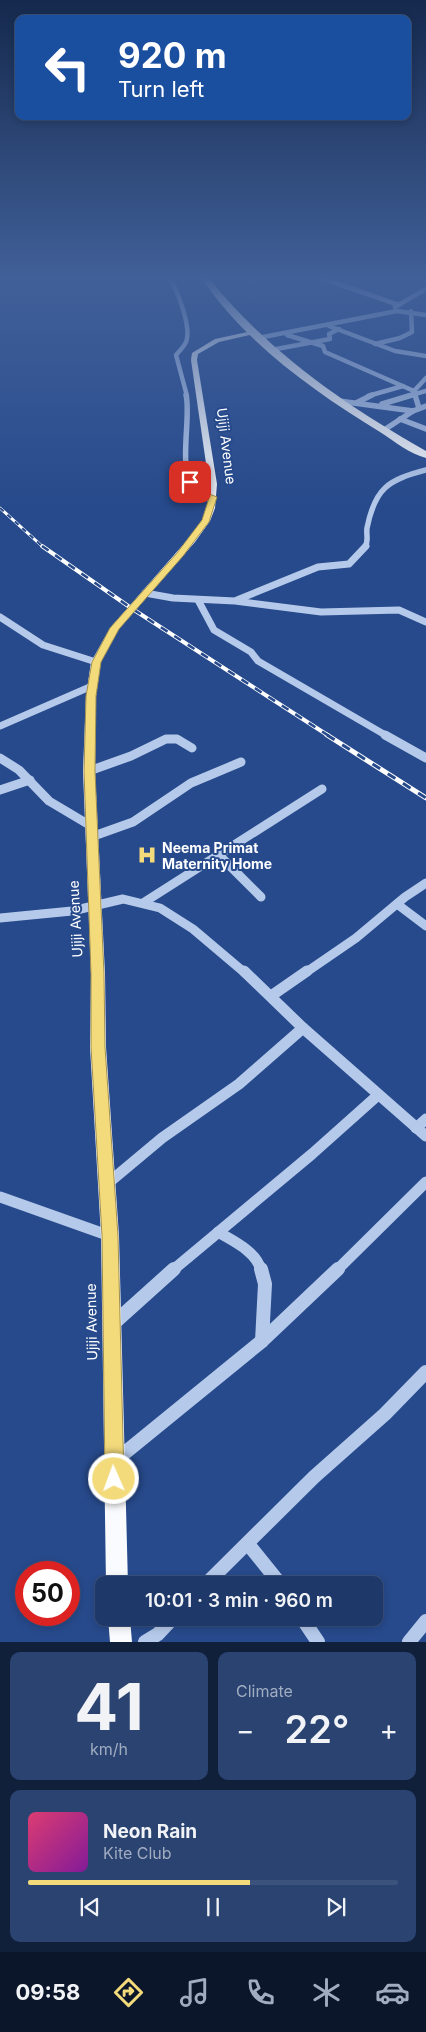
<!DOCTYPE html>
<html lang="en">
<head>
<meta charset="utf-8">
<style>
	body { margin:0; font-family:Inter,sans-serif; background:#2a4371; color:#f1f3f6; height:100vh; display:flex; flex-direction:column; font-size:19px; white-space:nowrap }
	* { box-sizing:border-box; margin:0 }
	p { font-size:16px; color:#a0acc0 }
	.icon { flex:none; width:28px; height:28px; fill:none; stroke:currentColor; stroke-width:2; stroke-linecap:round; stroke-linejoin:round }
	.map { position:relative; height:1642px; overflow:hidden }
	.sheet { display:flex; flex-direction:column; gap:10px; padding:10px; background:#101f3a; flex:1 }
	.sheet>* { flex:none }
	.top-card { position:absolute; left:15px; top:15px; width:396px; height:105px; border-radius:10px; box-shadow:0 2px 8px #0003,0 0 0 1px #3b527d; background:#1a4fa0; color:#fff; overflow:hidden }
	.speed { position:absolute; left:15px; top:1561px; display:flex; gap:10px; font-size:25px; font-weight:700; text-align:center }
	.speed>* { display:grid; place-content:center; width:65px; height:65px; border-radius:50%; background:#1d3869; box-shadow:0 2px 8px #0003,0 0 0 1px #3b527d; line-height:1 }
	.speed .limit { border:8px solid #d22; background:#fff; color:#111 }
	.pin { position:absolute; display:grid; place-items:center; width:42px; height:42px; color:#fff; margin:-21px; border-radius:10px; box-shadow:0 2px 8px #0006 }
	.me { position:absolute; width:55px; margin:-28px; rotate:358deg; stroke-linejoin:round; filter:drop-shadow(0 0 4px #0008) }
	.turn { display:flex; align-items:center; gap:18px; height:105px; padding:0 20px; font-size:22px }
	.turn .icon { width:65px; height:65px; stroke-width:2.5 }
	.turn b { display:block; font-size:35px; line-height:42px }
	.big { font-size:38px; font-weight:600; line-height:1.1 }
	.sheet .widget { flex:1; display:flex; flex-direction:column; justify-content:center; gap:8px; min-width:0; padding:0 18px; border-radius:10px; background:#2a4371 }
	.sheet .dial { align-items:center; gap:0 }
	.dial b { font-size:65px; line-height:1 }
	.song { display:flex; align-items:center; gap:15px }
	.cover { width:60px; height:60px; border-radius:8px; background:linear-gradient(135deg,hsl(340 70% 55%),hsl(290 70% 35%)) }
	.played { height:5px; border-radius:2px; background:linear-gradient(90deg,#f3da7b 60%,#3b527d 60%) }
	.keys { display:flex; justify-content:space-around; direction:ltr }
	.heat { display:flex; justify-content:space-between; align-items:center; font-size:28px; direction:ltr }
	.sheet .tiles { flex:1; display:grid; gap:10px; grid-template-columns:1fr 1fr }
	.widget:last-child { grid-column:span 2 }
	.trip { position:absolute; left:95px; top:1576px; width:288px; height:50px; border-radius:10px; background:#1d3869; box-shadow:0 2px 8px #0003,0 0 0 1px #3b527d; font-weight:600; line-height:50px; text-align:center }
	.dock { display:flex; height:80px; justify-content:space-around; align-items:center; background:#0c162a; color:#a0acc0 }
	.dock .icon { width:35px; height:35px }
	.dock .on { color:#f3da7b }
	.dock b { font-size:22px; color:#f1f3f6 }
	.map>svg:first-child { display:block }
</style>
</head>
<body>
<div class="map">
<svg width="426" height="1642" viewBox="0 0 426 1642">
	<rect width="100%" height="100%" fill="#274a8c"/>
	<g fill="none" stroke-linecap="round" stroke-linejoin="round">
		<g stroke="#b5c9ea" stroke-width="4.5">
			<path d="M169,276C177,290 192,327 186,342C184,347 179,351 176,355L187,396"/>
			<path d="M315,276L399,305"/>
			<path d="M395,307L426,289"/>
			<path d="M329,326L395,351L426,356"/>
			<path d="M287,335L323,346L325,352L414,391L416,396"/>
			<path d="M258,338L397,311L426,315"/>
			<path d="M375,344L400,338L412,332L411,311"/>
			<path d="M271,350L330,339L329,334L339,329"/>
			<path d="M414,391L426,378"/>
			<path d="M368,396L403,386"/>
			<path d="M408,396L426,391"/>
		</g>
		<g stroke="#b5c9ea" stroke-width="5.5">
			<path d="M186,395C192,418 175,479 198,492C202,495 208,496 213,497"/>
			<path d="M415,395L419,408"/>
			<path d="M339,401L413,411"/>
			<path d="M356,403L372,395"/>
			<path d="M382,404L412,395"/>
			<path d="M400,419L426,429"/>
			<path d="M384,430L413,411L426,406"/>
			<path d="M365,547C369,541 366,535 367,528C375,488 388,480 426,470"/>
		</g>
		<g stroke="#b5c9ea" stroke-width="7">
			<path d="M145,593L173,598L235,601L321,612L399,610L426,622"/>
			<path d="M198,600L214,630L251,652L258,661L387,736"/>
			<path d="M237,600L318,567L349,564L366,546"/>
			<path d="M0,617L43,645L96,662"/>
			<path d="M0,726L92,686"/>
		</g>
		<g stroke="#b5c9ea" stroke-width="9">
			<path d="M385,735L426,758"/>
			<path d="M0,758L19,770L49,801L91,826"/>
			<path d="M89,771L131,756L166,739H177L192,748"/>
			<path d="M0,790L30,780"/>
			<path d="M91,837L133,822L191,783L241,762"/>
			<path d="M219,855L261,897"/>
			<path d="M143,903L322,789"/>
			<path d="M397,904L426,926"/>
			<path d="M0,918L72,911L123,899L160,908L193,929L245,973"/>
			<path d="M305,973L356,938L405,897L426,883"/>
		</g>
		<g stroke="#b5c9ea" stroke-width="11">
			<path d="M244,971L303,1028L426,1136"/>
			<path d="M271,996L307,971"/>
			<path d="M416,1128L426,1119"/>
			<path d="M107,1184L162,1138L239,1084L303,1028"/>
			<path d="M0,1197L110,1236"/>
			<path d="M218,1232C233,1241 256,1251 261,1270"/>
			<path d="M173,1270L312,1154L377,1096"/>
			<path d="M337,1270L426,1182"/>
		</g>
		<g stroke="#b5c9ea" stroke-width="14">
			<path d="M261,1269L265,1284L262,1341"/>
			<path d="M114,1323L174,1269"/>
			<path d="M116,1460L262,1341L338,1269"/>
			<path d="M248,1544L281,1585"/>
			<path d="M205,1585L314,1477L385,1414L426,1372"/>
			<path d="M302,1618L318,1642"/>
			<path d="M145,1642L158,1634L173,1618"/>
			<path d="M409,1642L426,1621"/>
		</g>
		<g fill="#f9fbfe" fill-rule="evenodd">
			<path d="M252,331L254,332V334L219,342L198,354L197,360L217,484L215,508L210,521L195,542L119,629L101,662L96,696L95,771L105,974L106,1047L119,1236L128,1585H106L101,1236L90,1047L91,974L83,771L86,696L91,662L110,628L189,538L202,521L207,508L209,484L191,360L192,353L215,339Z"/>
			<path d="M108,1618H130L132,1642H110Z"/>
		</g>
		<path fill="#fff" fill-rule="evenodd" d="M200,276H207C267,351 343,404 426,451V458C410,454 394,441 380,432C313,391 244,342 200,276Z"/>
		<g stroke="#fff" stroke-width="3">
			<path id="rail-far2" d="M0,508L43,547"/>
		</g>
		<g stroke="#fff" stroke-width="4">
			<path id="rail-far1" d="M42,546L131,608L329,736"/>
		</g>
		<g stroke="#fff" stroke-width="5">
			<path id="rail" d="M327,735L426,798"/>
		</g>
		<use href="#rail-far2" stroke="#274a8c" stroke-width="2" stroke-dasharray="5" stroke-linecap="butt"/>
		<use href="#rail-far1" stroke="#274a8c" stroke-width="2.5" stroke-dasharray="8" stroke-linecap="butt"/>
		<use href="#rail" stroke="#274a8c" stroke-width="3" stroke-dasharray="9" stroke-linecap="butt"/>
	</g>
	<linearGradient id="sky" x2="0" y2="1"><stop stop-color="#15294d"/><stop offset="0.55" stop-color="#416099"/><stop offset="1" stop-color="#416099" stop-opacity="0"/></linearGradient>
	<rect width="426" height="506" fill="url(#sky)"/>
	<path fill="#f3da7b" stroke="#9e8e50" d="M188,481H193L199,490L217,497L209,522L183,556L119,629L101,662L96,696L95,771L104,974L105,1047L118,1236L124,1479L121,1486L114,1489L108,1486L105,1479L102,1236L91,1047V974L84,771L86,696L92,662L110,628L177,553L202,520L209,498L194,493Z"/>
	<defs>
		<g id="hospital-bare" transform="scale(1.5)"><path d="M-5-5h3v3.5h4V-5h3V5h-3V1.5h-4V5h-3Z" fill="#f3da7b" stroke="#274a8c" stroke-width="2.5" paint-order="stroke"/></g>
	</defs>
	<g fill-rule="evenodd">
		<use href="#hospital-bare" x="147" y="855"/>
	</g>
	<g text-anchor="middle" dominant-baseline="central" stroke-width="4" stroke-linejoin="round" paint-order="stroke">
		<g font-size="14" fill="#fff" stroke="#274a8c">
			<text transform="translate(227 446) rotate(83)">Ujiji Avenue</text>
			<text transform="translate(75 919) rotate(-93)">Ujiji Avenue</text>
			<text transform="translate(91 1322) rotate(-91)">Ujiji Avenue</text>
		</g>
		<g font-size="14" font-weight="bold" fill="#fff" stroke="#274a8c" text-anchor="start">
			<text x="162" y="847">Neema Primat<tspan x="162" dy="16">Maternity Home</tspan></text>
		</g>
	</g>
</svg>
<div class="speed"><div class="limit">50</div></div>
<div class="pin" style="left:190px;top:482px;background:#d93025"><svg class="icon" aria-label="arrive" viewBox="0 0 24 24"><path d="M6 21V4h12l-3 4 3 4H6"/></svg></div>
<svg class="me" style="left:114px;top:1479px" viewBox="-20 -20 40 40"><circle r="17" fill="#f3da7b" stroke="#fff" stroke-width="3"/><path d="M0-11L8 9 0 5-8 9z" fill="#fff"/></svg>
<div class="trip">10:01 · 3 min · 960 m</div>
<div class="top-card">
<div class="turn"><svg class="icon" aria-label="left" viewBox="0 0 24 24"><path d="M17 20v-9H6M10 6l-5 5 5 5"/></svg><div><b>920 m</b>Turn left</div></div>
</div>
</div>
<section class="sheet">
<div class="tiles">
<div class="widget dial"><b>41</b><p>km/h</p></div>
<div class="widget"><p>Climate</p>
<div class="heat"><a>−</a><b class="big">22°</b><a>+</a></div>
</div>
<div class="widget">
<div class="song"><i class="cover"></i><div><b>Neon Rain</b><p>Kite Club</p></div></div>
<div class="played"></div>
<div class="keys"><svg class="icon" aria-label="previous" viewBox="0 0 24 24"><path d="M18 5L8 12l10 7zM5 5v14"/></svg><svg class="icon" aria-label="pause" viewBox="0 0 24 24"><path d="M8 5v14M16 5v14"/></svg><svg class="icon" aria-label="next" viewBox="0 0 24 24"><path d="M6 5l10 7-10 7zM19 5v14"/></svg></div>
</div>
</div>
</section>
<nav class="dock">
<b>09:58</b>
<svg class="icon on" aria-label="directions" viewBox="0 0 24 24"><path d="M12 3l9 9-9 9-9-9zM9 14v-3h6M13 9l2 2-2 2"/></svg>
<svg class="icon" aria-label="music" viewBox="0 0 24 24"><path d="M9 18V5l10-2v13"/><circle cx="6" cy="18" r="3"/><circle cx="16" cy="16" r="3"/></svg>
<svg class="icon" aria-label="phone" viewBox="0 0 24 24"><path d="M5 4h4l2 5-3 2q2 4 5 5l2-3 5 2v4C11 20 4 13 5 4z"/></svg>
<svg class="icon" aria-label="climate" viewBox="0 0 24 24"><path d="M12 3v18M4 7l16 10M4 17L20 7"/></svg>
<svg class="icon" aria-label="car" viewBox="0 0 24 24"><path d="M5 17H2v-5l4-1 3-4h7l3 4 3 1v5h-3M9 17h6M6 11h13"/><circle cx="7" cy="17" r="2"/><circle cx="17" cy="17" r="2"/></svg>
</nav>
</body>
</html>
